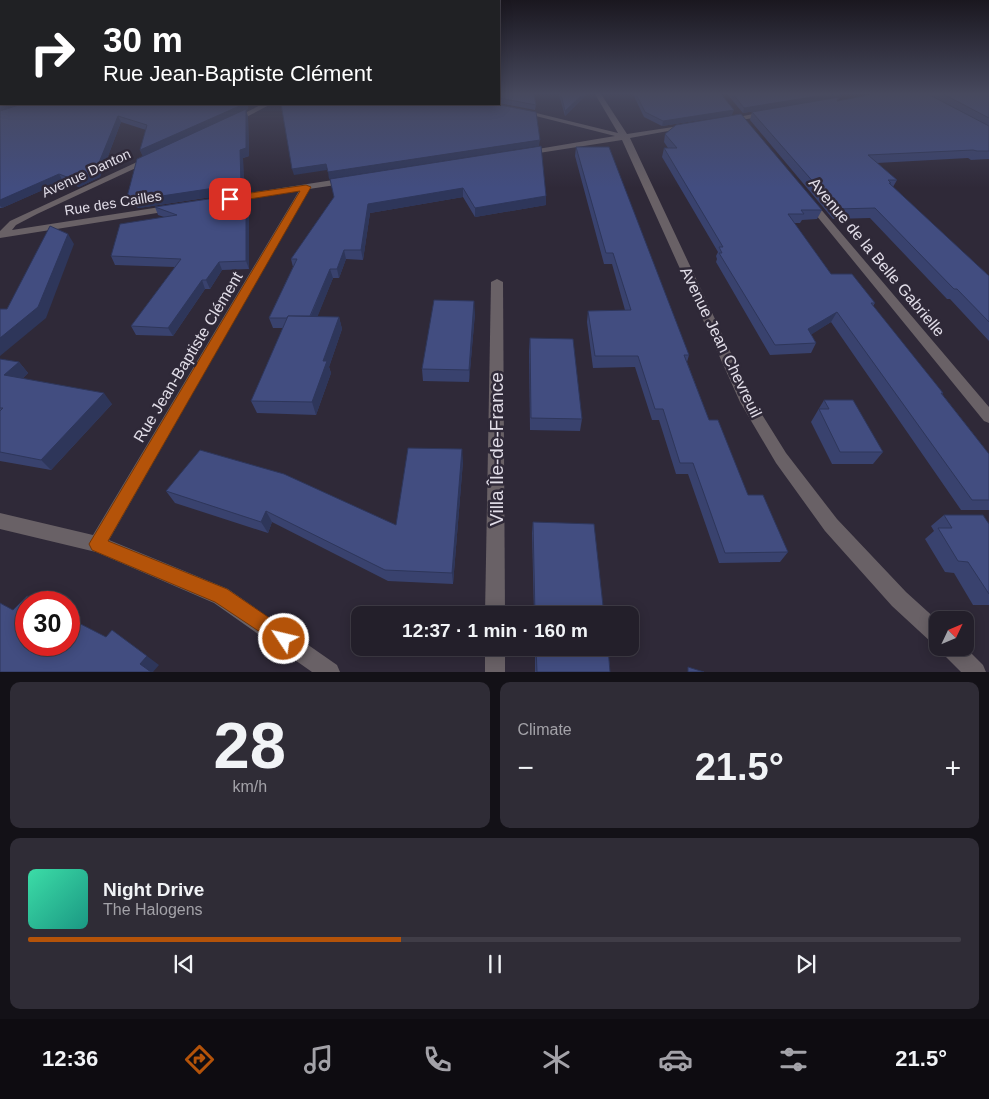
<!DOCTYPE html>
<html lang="en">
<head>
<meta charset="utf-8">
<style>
	body { margin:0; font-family:Helvetica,sans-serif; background:#2f2c36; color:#f1f3f6; height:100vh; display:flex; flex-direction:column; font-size:19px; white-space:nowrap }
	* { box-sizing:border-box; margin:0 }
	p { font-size:16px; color:#a3a2a8 }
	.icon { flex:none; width:28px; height:28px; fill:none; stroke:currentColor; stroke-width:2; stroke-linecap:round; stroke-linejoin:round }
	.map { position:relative; height:672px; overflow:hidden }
	.panel { display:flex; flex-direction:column; gap:10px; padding:10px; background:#131117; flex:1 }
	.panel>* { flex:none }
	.banner { position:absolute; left:0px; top:0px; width:500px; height:105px; box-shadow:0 2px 12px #0003,0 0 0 1px #403d47; background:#202124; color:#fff; overflow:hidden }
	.needle { width:32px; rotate:46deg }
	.tools { position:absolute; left:929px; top:611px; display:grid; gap:10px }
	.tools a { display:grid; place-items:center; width:45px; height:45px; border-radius:10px; background:#231f2a; box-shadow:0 2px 12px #0003,0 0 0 1px #403d47; font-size:25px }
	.speed { position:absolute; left:15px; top:591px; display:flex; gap:10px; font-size:25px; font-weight:700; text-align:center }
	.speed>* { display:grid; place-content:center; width:65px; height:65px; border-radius:50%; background:#231f2a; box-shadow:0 2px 12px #0003,0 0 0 1px #403d47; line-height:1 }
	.speed .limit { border:8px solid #d22; background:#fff; color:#111 }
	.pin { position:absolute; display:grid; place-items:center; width:42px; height:42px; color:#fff; margin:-21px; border-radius:10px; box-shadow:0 2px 8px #0006 }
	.me { position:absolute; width:55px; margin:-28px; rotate:305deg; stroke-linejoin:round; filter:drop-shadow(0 0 4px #0008) }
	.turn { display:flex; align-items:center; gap:18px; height:105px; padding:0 20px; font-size:22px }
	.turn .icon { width:65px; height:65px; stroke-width:2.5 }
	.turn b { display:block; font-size:35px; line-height:42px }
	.big { font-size:38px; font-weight:700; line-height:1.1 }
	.panel .card { flex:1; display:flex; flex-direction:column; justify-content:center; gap:8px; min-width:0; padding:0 18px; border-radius:10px; background:#2f2c36 }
	.panel .dial { align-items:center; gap:0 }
	.dial b { font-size:65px; line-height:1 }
	.song { display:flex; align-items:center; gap:15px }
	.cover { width:60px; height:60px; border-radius:8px; background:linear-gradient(135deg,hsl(160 70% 55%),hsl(170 70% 35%)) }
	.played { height:5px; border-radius:2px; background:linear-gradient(90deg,#b45309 40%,#403d47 40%) }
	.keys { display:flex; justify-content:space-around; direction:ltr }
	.heat { display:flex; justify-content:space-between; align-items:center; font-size:28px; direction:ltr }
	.panel .tiles { flex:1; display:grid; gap:10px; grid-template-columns:1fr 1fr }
	.card:last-child { grid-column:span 2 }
	.trip { position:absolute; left:351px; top:606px; width:288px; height:50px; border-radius:10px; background:#231f2a; box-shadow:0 2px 12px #0003,0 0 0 1px #403d47; font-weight:700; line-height:50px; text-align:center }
	.dock { display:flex; height:80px; justify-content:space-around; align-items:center; background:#0e0c11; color:#a3a2a8 }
	.dock .icon { width:35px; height:35px }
	.dock .selected { color:#b45309 }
	.dock b { font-size:22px; color:#f1f3f6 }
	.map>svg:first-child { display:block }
</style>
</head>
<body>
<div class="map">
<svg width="989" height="672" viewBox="0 0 989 672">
	<rect width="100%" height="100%" fill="#2f2938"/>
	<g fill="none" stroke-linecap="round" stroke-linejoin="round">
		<g fill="#696166" fill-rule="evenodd">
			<path d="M595,94H601L627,134L686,125L690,127L630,138L753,400L786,453L837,519L906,592L938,621V645L931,642L892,606L825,531L776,463L740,402L622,140L526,155L522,153L526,151L615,136L516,111L520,109L618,133Z"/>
			<path d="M263,104H271L235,123L228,121Z"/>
			<path d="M768,111L772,113L771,115L728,122L724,120Z"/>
			<path d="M150,156H153V160L37,214L16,225L12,230L173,205L176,206V210L0,238V231L10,221Z"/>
			<path d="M346,178L349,179V183L309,189L109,540L228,589L337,665L340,672H312L214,603L96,552L0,529V513L93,535L299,191L227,202L224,201V197Z"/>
			<path d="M810,199L813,200L989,407V423L984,421L807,204L805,202Z"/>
			<path d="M497,279L503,282L505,615H485L491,282Z"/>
			<path d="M965,647L983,665L986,672H961L944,655L941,648Z"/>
			<rect x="485" y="648" width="20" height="24"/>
		</g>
	</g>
	<g fill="#39426e">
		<path d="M499,94L536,105L535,110L499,103Z"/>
		<path d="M559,94H587L565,116Z"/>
		<path d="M633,94H721L732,115L662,126L644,117Z"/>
		<path d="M727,94H842L838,101L874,94H989V159L971,160L968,158L877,163L897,180L893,187L989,276V341L950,299H947L870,218L833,219L750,120L752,112L814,101L743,113Z"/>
		<path d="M1,104H248V109L246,110L248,117L249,156L243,158L244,192L139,208L131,205L127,197L143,156L140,150L146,130L121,122L100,177L79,187L63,181L2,208H0V111Z"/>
		<path d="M665,134L822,210L817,219L802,220L800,223H794L831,274L875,303L873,306L943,393L942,394L989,454V510H961L831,322L811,334L816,343L811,353L770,355L716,262L717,259L716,256L718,252L662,157L664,148H668L664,142Z"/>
		<path d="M541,146L546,196V205L475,217L463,197L370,213L363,260L346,259L339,278H333L317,317H339L342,329L329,367L331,373L316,415L257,413L251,401L283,328H273L269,318L293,267L291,259L334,197Z"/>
		<path d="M576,147L689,355L687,362L709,420L748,495L788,552L780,562L719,563L688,474H676L659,420H652L635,367L593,368L587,322L588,311L625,310L612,264H604L575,156Z"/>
		<path d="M242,194L244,203H246L249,211V269L222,270L210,289H205L173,336L136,335L131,326L175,267L115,265L111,256L164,217L158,215L155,207Z"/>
		<path d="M475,313L469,382L423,381L422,369Z"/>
		<path d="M530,338L582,419L580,431L530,430L529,351Z"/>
		<path d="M0,359L19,362L28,373L22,379L112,404L51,470L0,461Z"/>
		<path d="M824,400L883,452L873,464H832L811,422Z"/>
		<path d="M463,461L453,584L388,581L272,522L268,533L175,503L166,491L396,525Z"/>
		<path d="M944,515L989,524V605H973L954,573L945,572L925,539L934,531L931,526Z"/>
		<path d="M533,522L604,615H534L532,533Z"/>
		<path d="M535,648H608L610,672H535Z"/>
	</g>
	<g fill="#2e365a">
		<path d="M583,94H587L565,116V111Z"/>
		<path d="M830,94H842L840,97L743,113L744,108Z"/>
		<path d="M1,103V104H23L0,111V104Z"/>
		<path d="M244,104H248V109L246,110L248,117L249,156L243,158L244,192L139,208L135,200L143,157L140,150Z"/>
		<path d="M734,110L732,115L662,126L663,121Z"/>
		<path d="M118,116L121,122L100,177L79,187L75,180Z"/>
		<path d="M540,140L539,146L329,179L328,172Z"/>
		<path d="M326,164L327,170L294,175L292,169Z"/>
		<path d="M59,174L63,181L2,208L0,206V200Z"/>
		<path d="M463,188V197L370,213L363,260L361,250L368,204Z"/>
		<path d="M242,194L244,201L245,212L242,204Z"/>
		<path d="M546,196V205L475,217V208Z"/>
		<path d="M246,203L249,211V269L246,261Z"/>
		<path d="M68,234L74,244L46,318L0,356V338Z"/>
		<path d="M344,250L346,259L339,278L337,269Z"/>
		<path d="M219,262L222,270L210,289L206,280Z"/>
		<path d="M330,269L333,278L313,328L310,318Z"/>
		<path d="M202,280L205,289L173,336L168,328Z"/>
		<path d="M474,301L475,313L469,382V370Z"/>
		<path d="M837,312L831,322L803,340L808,329Z"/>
		<path d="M339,317L342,329L329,367L331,373L316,415L312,402L323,361Z"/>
		<path d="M19,362L28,373L14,386L4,375Z"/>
		<path d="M104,393L112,404L51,470L41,460Z"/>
		<path d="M462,449L463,461L453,584L452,573Z"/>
		<path d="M266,511L272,522L268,533L261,522Z"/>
		<path d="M147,656L159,665L153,672H150L140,664Z"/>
	</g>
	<g fill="#424d80" stroke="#2e365a">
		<path d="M0,94H1V103L0,104Z"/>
		<path d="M499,94H534L536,105L499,98Z"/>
		<path d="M561,94H583L565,111Z"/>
		<path d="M636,94H721L734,110L663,121L645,112Z"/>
		<path d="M733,94H830L744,108Z"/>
		<path d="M874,94H928L989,126V151H977L973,150L868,155L897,180H888L891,183H889L989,276V322L957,289H954L875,208L837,209L752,112L839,97L837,101Z"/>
		<path d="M943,94H989V118Z"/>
		<path d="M22,104H244L140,150L147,125L118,116L96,170L75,180L59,174L0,200V111Z"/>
		<path d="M281,104H495L536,112L540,140L328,172L326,164L292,169Z"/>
		<path d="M246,109V148L240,150L241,184L135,200L127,197L137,159Z"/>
		<path d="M741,114L822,210H801L804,214H788L831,274H852L875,303H871L943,393H941L989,454V500H972L837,312L808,329L816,343L775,345L719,253H722L719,247H723L664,148H677L665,134L676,125Z"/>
		<path d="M541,146L546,196L475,208L463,188L368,204L361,250H344L337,269H330L310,316H288L287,318H269L297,259H291L334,197L330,179Z"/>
		<path d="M576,147H609L689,355H684L709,420H718L748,495H763L788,552L725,553L693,463H680L663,409H655L638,356H595L588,311L631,310L613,253H606Z"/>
		<path d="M242,194V204L246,203V261L219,262L206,280H202L168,328L131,326L181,259L111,256L120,224L177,215L155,207Z"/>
		<path d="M50,226L68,234L38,307L0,338V309H7Z"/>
		<path d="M434,300L474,301L469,370L422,369Z"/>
		<path d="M288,316L339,317L323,361H327L312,402L251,401Z"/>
		<path d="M530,338L573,339L582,419L531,418Z"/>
		<path d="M0,359L19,362L4,375L104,393L41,460L0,452V411L3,408H0Z"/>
		<path d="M824,400H853L883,452H840L819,409H829Z"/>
		<path d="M408,448L462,449L452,573L385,570L266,511L261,522L166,491L200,450L284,474L396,525Z"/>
		<path d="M944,515H983L989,524V594L968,562L958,561L938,528H952Z"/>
		<path d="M533,522L594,524L604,615H535Z"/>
		<path d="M27,596L40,602H26V645H69V618L106,637L112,630L147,656L140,664L151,672H0V603L13,610Z"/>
		<path d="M536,648H608L610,672H537Z"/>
		<path d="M688,667L704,672H688Z"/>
	</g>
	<linearGradient id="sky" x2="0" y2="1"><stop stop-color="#1a171f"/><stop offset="0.5" stop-color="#47495e"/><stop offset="1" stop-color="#47495e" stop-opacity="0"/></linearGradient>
	<rect width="989" height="188" fill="url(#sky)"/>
	<path fill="#b45309" stroke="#753606" d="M306,185L311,187L108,541L227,589L290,632L293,639L290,645L284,648L215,602L92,550L89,544L300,191L230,202L226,199L230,196Z"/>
	<g text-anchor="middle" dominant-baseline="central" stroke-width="5" stroke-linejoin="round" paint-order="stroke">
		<g font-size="14" fill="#e1dde8" stroke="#2f2938">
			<text transform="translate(86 173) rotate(-25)">Avenue Danton</text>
			<text transform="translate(113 203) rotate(-9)">Rue des Cailles</text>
		</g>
		<g font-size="16" fill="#e1dde8" stroke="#2f2938">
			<text transform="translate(877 257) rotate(50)">Avenue de la Belle Gabrielle</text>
			<text transform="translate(721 342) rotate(64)">Avenue Jean Chevreuil</text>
			<text transform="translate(188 357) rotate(-59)">Rue Jean-Baptiste Clément</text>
		</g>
		<g font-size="19" fill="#e1dde8" stroke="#2f2938">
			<text transform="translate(496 449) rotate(-90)">Villa Île-de-France</text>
		</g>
	</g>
</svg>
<div class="tools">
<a><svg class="needle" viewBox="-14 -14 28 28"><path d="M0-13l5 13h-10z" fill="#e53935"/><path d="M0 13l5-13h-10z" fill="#a3a2a8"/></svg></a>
</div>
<div class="speed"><div class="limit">30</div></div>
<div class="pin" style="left:230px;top:199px;background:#d93025"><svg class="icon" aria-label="arrive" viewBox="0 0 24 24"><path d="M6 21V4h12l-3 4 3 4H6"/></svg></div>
<svg class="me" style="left:284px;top:639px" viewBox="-20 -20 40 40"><circle r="17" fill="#b45309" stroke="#fff" stroke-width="3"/><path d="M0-11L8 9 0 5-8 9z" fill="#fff"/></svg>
<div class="trip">12:37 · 1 min · 160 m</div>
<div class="banner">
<div class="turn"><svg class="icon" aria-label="right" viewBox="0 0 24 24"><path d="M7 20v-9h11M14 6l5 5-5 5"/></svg><div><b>30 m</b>Rue Jean-Baptiste Clément</div></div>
</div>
</div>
<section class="panel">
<div class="tiles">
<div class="card dial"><b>28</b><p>km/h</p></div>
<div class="card"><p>Climate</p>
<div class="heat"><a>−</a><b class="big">21.5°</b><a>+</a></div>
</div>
<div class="card">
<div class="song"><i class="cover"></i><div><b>Night Drive</b><p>The Halogens</p></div></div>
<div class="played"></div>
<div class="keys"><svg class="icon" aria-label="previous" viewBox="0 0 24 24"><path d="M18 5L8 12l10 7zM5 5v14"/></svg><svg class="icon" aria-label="pause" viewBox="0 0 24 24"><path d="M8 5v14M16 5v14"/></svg><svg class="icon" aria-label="next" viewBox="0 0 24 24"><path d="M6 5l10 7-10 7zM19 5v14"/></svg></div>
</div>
</div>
</section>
<nav class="dock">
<b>12:36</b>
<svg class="icon selected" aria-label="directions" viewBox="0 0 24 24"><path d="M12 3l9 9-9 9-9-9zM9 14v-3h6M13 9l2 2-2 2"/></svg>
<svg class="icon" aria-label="music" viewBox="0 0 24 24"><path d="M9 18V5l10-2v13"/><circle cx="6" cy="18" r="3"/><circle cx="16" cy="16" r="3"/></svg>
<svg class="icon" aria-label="phone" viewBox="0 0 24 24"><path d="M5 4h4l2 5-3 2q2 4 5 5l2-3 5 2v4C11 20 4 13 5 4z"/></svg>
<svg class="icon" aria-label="climate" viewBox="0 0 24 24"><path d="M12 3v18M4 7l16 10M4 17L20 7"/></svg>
<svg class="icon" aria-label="car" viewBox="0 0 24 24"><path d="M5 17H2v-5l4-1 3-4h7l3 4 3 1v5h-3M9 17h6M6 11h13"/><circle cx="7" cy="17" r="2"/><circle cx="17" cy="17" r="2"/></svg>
<svg class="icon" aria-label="filters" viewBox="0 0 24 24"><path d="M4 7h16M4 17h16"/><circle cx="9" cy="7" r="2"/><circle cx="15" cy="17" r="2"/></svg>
<b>21.5°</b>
</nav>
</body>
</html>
